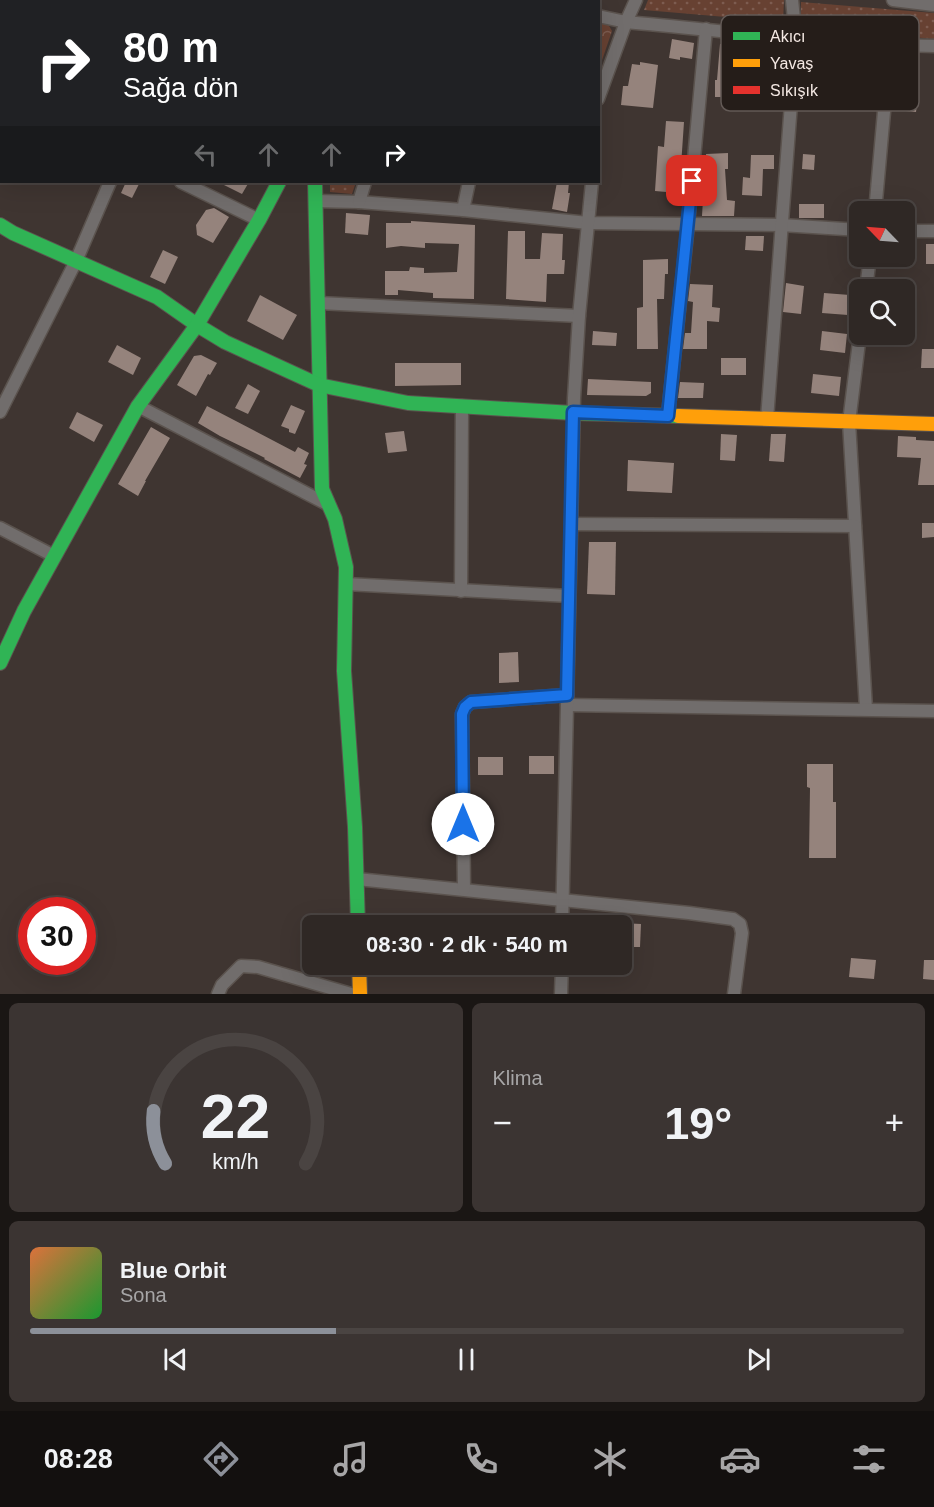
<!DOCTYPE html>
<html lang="tr">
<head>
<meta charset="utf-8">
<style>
	body { margin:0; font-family:Arial,sans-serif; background:#3b3432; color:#f1f3f6; height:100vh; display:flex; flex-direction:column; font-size:22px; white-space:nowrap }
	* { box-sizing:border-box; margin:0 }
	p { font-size:20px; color:#a7a6a7 }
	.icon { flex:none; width:33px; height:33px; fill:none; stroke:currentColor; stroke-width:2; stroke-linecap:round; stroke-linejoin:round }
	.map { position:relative; height:994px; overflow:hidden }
	.side { display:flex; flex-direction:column; gap:9px; padding:9px; background:#1a1614; flex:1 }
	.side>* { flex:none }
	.top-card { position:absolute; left:0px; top:0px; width:600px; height:183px; box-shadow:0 6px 24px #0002,0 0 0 2px #4a4442; background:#202124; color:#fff; overflow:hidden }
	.needle { width:39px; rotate:295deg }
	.tools { position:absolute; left:849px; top:201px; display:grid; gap:12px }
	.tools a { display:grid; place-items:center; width:66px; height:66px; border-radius:9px; background:#2f2825; box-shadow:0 6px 24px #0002,0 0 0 2px #4a4442; font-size:30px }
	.speed { position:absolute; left:18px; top:897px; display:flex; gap:12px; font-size:30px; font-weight:700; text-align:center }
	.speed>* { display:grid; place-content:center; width:78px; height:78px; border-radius:50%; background:#2f2825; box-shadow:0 6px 24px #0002,0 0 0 2px #4a4442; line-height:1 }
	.speed .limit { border:9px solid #d22; background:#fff; color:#111 }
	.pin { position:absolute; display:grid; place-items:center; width:51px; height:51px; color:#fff; margin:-26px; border-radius:12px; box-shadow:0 3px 9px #0006 }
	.me { position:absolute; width:66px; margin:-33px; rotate:0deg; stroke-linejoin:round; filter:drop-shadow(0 0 4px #0008) }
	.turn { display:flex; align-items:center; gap:21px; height:126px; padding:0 24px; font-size:27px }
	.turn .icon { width:78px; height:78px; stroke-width:2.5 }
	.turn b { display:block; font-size:42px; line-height:51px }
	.lanes { display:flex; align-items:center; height:57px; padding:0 24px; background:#0003; justify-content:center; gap:30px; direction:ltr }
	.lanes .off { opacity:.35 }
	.big { font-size:45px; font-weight:600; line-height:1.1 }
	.side .widget { flex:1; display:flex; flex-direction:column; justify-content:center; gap:9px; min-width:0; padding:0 21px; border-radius:9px; background:#3b3432 }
	.side .dial { align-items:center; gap:0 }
	.dial svg { height:156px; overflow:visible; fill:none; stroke:#4a4442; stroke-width:7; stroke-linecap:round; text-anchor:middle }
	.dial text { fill:#f1f3f6; stroke:none }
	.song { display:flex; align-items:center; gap:18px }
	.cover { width:72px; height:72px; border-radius:9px; background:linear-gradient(135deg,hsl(20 70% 55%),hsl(130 70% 35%)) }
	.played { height:6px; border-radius:3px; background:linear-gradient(90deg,#8c9099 35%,#4a4442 35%) }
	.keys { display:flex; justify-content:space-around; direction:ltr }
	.heat { display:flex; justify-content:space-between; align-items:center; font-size:33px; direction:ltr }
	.side .tiles { flex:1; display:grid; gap:9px; grid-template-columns:1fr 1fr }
	.widget:last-child { grid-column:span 2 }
	.trip { position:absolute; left:302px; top:915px; width:330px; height:60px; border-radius:9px; background:#2f2825; box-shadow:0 6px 24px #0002,0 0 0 2px #4a4442; font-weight:600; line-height:60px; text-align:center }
	.dock { display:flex; height:96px; justify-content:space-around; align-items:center; background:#13100f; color:#a7a6a7 }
	.dock .icon { width:42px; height:42px }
	.dock .active { color:#8c9099 }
	.dock b { font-size:27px; color:#f1f3f6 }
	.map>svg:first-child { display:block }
</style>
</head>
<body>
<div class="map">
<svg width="934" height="994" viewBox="0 0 934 994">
	<defs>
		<pattern id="grass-dots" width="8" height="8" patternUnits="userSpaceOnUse" patternTransform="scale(1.5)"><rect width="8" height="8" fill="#674132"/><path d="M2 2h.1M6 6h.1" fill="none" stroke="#7d5c50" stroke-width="1.8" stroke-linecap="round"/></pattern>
		<pattern id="park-crowns" width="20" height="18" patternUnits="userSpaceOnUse" patternTransform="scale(1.5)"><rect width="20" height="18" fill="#674132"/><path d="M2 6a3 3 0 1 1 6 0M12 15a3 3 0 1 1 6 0" fill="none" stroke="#7d5c50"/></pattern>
	</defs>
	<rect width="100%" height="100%" fill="#3f3531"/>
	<g fill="url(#grass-dots)">
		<path d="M648,0H784L783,22L644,10Z"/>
		<path d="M801,2L934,13V39L801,27Z"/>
		<path d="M330,182H356L352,194L330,192Z"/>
	</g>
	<path fill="url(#park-crowns)" d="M599,22L608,24L612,31L599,69Z"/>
	<g fill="#95837c">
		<path d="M672,39L694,43L692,59L680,57V60L669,58Z"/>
		<path d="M720,44L742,46L740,73H737L736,97H715V80H717Z"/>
		<path d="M640,62L658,65L653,108L621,105L623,86H628L632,64L640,65Z"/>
		<path d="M897,95L918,96L916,112L896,110Z"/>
		<path d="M666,121L684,122L681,166L678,165V193L655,191L658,146L664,147Z"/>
		<path d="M728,153V169H725L727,200L735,201L734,216H702L703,199H704L703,180H707L706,154Z"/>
		<path d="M803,154L815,155L814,170L802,169Z"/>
		<path d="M751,155H774V169H763L762,196L742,195L743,177L750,178Z"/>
		<path d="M126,182H140L132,198L121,193Z"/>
		<path d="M218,182H249L242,194Z"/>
		<path d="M557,182H569L568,193H570L567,212L552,209Z"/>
		<rect x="799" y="204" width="25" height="14"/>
		<path d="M214,208L229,217L213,243L197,235L196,225L206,210Z"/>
		<path d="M346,213L370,215L368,235L345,233Z"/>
		<path d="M411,221L475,225L474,299L433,298V293L398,290V295H385V271H409L410,267L424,268V273L457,272L459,244L425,243V248L401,246L386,248V223H411Z"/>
		<path d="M508,231H525V259H540L542,233L563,234L562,260H565L564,274H547L546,302L506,299Z"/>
		<path d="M746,236H764L763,251L745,250Z"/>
		<rect x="926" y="244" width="8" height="20"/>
		<path d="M163,250L178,257L165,284L150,277Z"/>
		<path d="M668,259V274H665L664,299H657L658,349H637V308L643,307V260Z"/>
		<path d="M786,283L804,286L801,314L783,312Z"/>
		<path d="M690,284L713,285L712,307L720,308L719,322L707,321V349H683L685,333H691L693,302L688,301Z"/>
		<path d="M824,293L850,295L848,315L822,313Z"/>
		<path d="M260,295L297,315L283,340L247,321Z"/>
		<path d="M593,331L617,333L616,346L592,345Z"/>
		<path d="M822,331L847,334L845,353L820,350Z"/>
		<path d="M117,345L141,358L133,375L108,362Z"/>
		<path d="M922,349H934V368H921Z"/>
		<path d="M201,355L217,363L210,375L208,374L196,396L177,385L194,356Z"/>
		<rect x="721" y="358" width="25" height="17"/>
		<path d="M395,363H461V385L395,386Z"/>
		<path d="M813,374L841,377L839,396L811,393Z"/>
		<path d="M588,379L651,382V393L646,396L587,395Z"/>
		<path d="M680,382L704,383L703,398H678Z"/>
		<path d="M248,384L260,391L248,414L235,408Z"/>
		<path d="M291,405L305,411L295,434L289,432V429L281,426Z"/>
		<path d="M207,406L295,452L298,447L309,453L304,464L307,465L300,478L264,459L265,458L220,436L198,423Z"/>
		<path d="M77,412L103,425L94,442L69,428Z"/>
		<path d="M151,427L170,438L145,481H146L138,496L118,484Z"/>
		<path d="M404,431L407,451L388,453L385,433Z"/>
		<path d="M721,434L737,435L735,461L720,460Z"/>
		<path d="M771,434H786L784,462L769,461Z"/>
		<path d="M898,436L916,437V440L934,441V485H918L921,458L897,457Z"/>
		<path d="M628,460L674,463L672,493L627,491Z"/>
		<path d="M922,523H934V537L922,538Z"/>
		<path d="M589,542H616L615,595L587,594Z"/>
		<path d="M518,652L519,682L499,683V653Z"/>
		<rect x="529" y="756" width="25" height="18"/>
		<rect x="478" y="757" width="25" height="18"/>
		<path d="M807,764H833V802H836V858H809L810,788L807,787Z"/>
		<path d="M621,923L641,924L640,947H621Z"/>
		<path d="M851,958L876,960L874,979L849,977Z"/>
		<path d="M924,960H934V980L923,979Z"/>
	</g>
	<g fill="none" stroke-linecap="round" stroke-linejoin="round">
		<g stroke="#5b534e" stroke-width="15">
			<g id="street">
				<path d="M59,0L63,2"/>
				<path d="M242,0L248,2"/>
				<path d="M526,0L533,2"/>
				<path d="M893,0L934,5"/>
				<path d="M11,2L12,0"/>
				<path d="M177,2L178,0"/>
				<path d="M424,2L425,0"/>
				<path d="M511,2L512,0"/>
				<path d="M598,16L626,22C728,31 831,45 934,46"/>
				<path d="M0,17L2,15"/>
				<path d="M598,99L626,22L636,0"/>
				<path d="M181,182L259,220"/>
				<path d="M316,201L359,202L463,210L588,223L781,225L860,230"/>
				<path d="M359,202L365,182"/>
				<path d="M463,210L469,182"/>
				<path d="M875,212L890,45"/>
				<path d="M904,231H934"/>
				<path d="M866,290L870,256"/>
				<path d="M319,303L579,316"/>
				<path d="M860,334L849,422L866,709"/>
				<path d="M138,406L329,505"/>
				<path d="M0,412L76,261L110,182"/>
				<path d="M668,416L688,224L706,29"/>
				<path d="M767,419L796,38L792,0"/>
				<path d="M571,524L855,526"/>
				<path d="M0,528L54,556"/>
				<path d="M346,584L569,596"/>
				<path d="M461,591L462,406"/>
				<path d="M567,705L934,711"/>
				<path d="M357,879L689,913L733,919L740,924L742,933L734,994"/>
				<path d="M464,889L462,714L465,707L471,702L567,695"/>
				<path d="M562,926L574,398L579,316L592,182"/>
				<path d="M218,994L222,985L241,966L258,967L351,994"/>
				<path d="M561,994L562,964"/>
			</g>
		</g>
		<g stroke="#5b534e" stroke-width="16">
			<g id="fast">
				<path d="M372,0V2"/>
				<path d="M315,182L322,489L335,519L346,567L344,671L355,827L358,926"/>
				<path d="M0,225L13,233L157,297L197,325L225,342L319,385L408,403L573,413L678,416"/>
				<path d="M0,663L24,611L138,406L197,325L259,220L279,182"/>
			</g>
		</g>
		<g stroke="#5b534e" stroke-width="16">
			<g id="slow">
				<path d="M678,416L934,424"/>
				<path d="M359,964L360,994"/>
			</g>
		</g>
		<g stroke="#5b534e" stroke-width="16">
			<path id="jam" d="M319,0V2"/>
		</g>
		<use href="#street" stroke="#716d6c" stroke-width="12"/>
		<use href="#fast" stroke="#30b455" stroke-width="14"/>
		<use href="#slow" stroke="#ff9f0a" stroke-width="14"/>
		<use href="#jam" stroke="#e5322d" stroke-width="14"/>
	</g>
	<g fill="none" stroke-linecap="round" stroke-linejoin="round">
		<g stroke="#114b97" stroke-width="15">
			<path id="route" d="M463,824L462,714L465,707L471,702L567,695L573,412L668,416L692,181"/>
		</g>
		<use href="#route" stroke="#1a73e8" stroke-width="10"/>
	</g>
	<rect x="721" y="15" width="198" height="96" rx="9" fill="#251d19" stroke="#635a56" stroke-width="1.5"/>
	<rect x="733" y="32" width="27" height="8" fill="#30b455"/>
	<rect x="733" y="59" width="27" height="8" fill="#ff9f0a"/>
	<rect x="733" y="86" width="27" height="8" fill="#e5322d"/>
	<g font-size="16" fill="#f5e9e4">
		<text x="770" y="42">Akıcı</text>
		<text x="770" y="69">Yavaş</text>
		<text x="770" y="96">Sıkışık</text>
	</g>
</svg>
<div class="tools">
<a><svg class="needle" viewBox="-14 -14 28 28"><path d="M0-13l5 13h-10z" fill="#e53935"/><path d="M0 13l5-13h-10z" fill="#a7a6a7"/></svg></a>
<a><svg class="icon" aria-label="search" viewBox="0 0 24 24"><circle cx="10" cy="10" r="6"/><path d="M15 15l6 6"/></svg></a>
</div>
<div class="speed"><div class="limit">30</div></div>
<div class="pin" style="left:692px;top:181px;background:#d93025"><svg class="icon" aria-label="arrive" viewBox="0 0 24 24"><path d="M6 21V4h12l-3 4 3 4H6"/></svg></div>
<svg class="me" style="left:463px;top:824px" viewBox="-20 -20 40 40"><circle r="19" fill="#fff"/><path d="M0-13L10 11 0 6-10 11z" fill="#1a73e8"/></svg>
<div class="trip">08:30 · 2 dk · 540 m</div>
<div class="top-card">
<div class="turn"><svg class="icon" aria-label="right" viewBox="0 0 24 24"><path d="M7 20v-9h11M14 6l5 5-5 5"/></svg><div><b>80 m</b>Sağa dön</div></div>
<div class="lanes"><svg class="icon off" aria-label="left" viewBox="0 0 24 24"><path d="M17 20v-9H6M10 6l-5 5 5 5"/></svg><svg class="icon off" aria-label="ahead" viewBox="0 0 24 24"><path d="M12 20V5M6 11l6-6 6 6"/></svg><svg class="icon off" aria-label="ahead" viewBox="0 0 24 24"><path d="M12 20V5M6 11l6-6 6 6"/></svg><svg class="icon" aria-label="right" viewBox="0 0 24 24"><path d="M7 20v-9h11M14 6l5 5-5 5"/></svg></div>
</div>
</div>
<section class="side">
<div class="tiles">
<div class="widget dial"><svg viewBox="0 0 100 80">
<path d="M14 69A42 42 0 1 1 86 69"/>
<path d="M14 69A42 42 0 0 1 8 42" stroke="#8c9099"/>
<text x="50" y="56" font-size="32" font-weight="700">22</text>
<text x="50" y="72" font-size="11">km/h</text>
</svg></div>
<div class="widget"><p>Klima</p>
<div class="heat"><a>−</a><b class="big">19°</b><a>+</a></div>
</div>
<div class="widget">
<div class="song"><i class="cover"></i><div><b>Blue Orbit</b><p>Sona</p></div></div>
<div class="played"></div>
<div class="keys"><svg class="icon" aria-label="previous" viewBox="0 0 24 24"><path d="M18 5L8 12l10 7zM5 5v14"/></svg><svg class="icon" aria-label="pause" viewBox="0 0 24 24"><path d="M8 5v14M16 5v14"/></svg><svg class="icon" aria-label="next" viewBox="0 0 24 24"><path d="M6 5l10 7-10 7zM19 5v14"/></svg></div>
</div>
</div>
</section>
<nav class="dock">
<b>08:28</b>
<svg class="icon active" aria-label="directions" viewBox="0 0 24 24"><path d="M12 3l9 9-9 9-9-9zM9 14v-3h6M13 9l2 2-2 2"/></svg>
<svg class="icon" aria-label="music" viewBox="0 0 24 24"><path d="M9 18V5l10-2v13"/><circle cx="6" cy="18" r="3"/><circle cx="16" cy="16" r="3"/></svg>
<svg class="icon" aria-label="phone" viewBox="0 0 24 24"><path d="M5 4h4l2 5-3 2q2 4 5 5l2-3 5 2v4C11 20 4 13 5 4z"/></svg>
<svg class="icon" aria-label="climate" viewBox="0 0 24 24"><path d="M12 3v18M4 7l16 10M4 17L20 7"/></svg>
<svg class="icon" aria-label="car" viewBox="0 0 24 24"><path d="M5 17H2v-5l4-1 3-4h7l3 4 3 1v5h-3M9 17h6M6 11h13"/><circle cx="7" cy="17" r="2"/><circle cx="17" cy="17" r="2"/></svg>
<svg class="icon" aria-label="filters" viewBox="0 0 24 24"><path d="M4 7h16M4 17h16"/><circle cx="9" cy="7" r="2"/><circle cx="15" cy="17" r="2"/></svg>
</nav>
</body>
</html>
